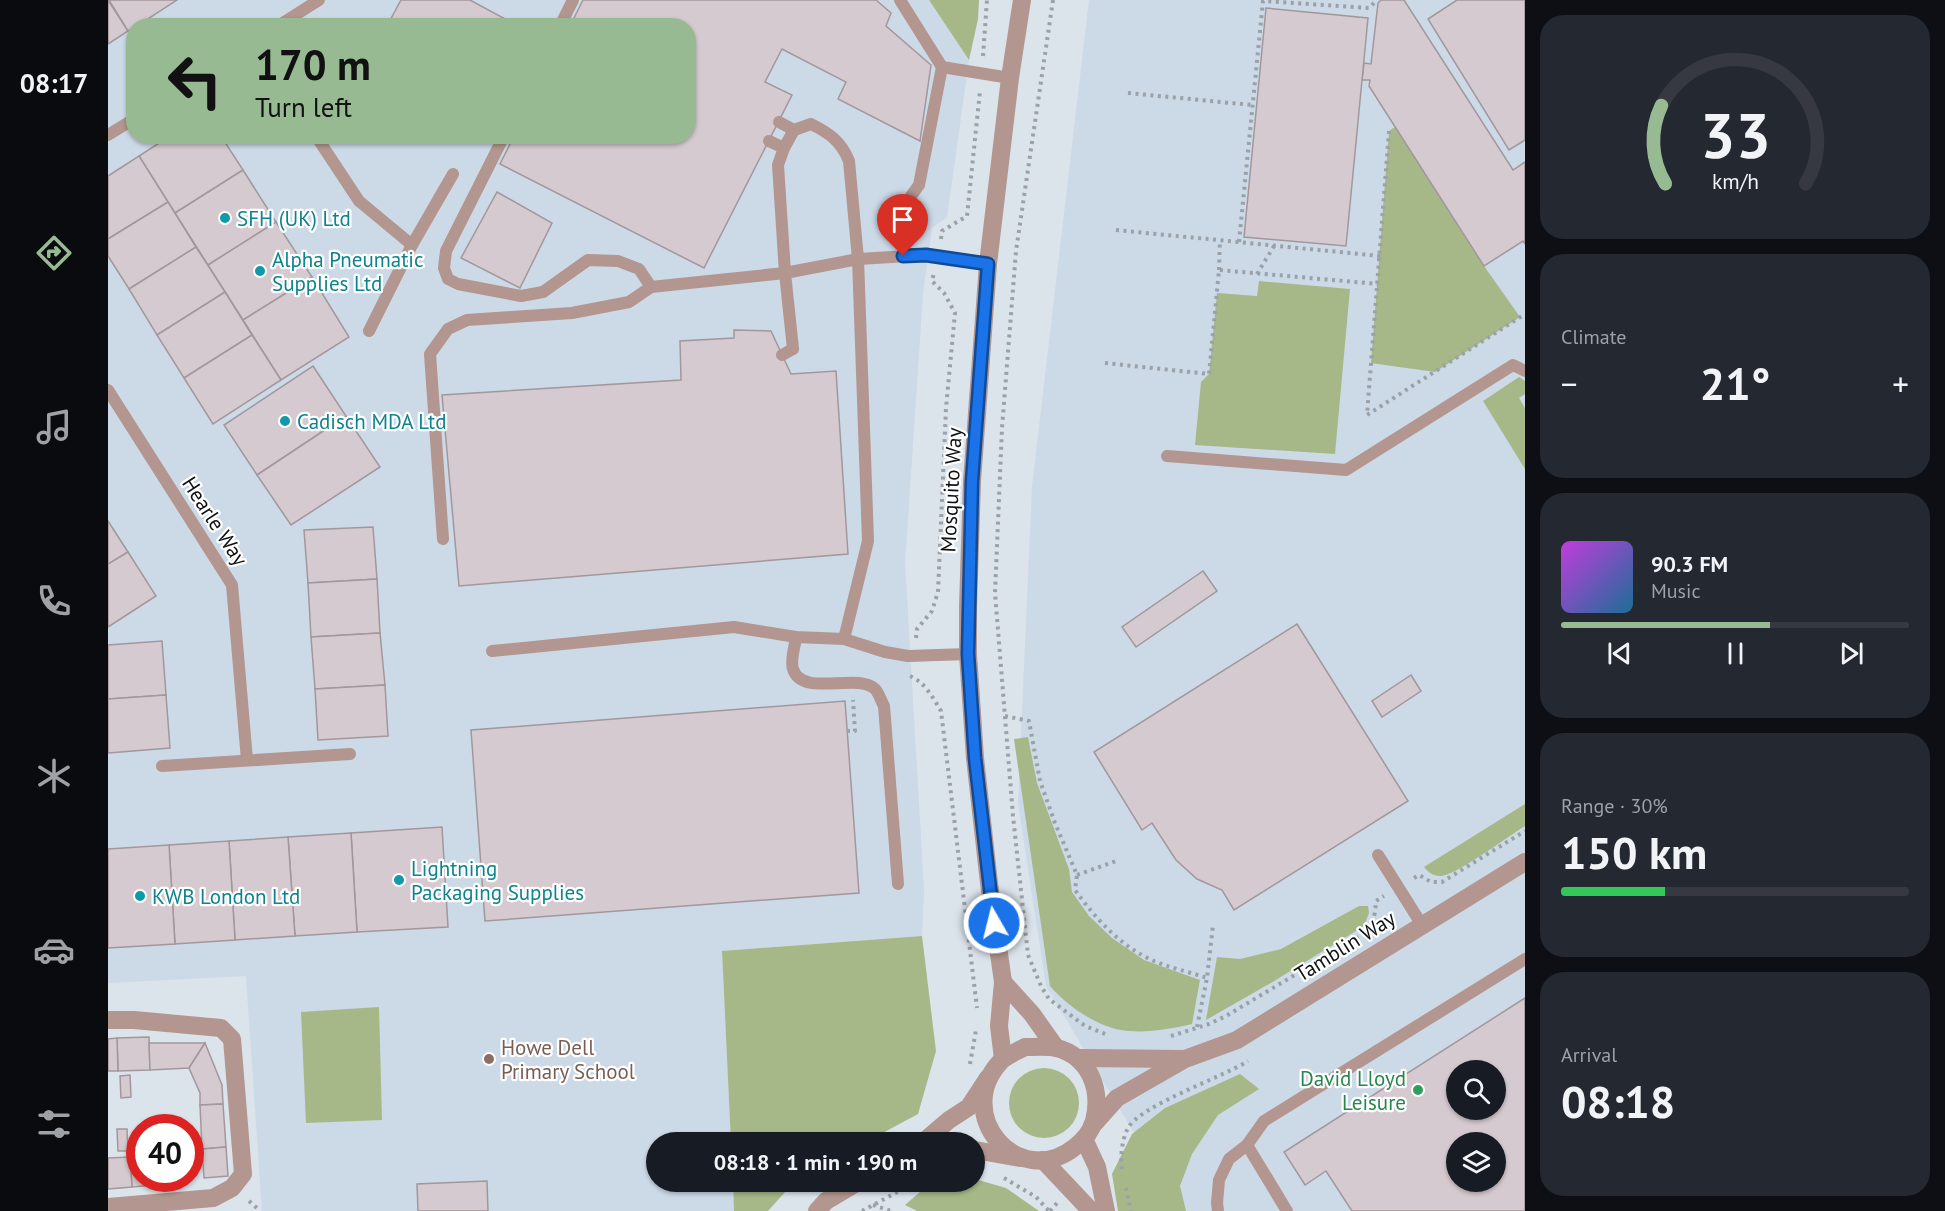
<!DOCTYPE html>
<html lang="en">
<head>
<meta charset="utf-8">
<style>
	body { margin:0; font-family:"PT Sans",sans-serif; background:#242831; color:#f1f3f6; height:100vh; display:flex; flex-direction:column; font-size:22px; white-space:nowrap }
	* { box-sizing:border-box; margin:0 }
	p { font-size:20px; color:#9ea1a6 }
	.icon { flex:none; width:33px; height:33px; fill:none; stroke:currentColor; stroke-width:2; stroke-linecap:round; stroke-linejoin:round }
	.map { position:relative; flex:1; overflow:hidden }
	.drawer { display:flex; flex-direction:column; gap:15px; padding:15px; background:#0d0f14; width:420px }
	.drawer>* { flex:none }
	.hud { position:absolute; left:18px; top:18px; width:570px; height:126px; border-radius:24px; box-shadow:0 2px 4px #0004; background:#97ba93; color:#111; overflow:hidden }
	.fabs { position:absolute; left:1338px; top:1060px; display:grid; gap:12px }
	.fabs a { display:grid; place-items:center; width:60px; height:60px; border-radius:50%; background:#171b24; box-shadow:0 2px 4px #0004; font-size:30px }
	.speed { position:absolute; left:18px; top:1114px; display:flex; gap:12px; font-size:30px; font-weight:700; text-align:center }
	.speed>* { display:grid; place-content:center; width:78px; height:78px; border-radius:50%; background:#171b24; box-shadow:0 2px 4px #0004; line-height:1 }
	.speed .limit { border:9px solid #d22; background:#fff; color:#111 }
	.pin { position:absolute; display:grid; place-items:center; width:51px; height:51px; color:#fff; margin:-62px -26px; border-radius:50% 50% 50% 0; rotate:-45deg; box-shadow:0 0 6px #0007 }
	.pin .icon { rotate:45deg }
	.me { position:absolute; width:66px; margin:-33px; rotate:352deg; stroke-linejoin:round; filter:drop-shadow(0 0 4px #0008) }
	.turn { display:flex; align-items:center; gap:21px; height:126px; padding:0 30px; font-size:27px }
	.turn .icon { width:78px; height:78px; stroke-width:2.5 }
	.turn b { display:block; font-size:42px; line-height:51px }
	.big { font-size:45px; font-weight:700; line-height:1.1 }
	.drawer .card { flex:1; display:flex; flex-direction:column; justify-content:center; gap:9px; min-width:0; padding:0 21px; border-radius:24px; background:#242831 }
	.drawer .dial { align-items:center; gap:0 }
	.dial svg { height:156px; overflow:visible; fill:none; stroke:#363941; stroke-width:7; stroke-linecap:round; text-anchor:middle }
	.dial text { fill:#f1f3f6; stroke:none }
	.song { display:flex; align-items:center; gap:18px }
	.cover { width:72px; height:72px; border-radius:9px; background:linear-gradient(135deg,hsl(290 70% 55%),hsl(200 70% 35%)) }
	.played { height:6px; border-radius:3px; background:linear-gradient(90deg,#97ba93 60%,#363941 60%) }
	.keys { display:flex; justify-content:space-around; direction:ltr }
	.heat { display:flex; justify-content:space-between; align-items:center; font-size:33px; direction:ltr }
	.charge { height:9px; border-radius:4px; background:linear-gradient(90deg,#34c759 30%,#363941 0) }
	.trip { position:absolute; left:538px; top:1132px; width:339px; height:60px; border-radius:30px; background:#171b24; box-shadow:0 2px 4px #0004; font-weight:700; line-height:60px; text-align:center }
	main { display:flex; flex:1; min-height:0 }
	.tab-bar { display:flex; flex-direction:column; width:108px; justify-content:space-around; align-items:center; background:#090b0e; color:#9ea1a6 }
	.tab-bar .icon { width:42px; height:42px }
	.tab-bar .active { color:#97ba93 }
	.tab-bar b { font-size:27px; color:#f1f3f6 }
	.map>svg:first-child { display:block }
</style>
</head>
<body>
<main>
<nav class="tab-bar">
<b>08:17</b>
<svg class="icon active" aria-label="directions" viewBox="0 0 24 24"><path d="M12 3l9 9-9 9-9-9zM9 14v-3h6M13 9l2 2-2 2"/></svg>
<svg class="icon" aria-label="music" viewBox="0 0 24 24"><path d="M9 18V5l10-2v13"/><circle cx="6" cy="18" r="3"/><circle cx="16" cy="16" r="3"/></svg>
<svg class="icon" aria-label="phone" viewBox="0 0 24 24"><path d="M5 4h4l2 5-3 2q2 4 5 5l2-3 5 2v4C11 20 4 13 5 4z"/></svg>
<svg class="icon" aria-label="climate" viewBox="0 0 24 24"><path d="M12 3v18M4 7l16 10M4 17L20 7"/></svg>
<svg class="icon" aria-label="car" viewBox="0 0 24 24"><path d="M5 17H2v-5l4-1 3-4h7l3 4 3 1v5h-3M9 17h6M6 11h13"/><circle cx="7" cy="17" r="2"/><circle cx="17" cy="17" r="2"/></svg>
<svg class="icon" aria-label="filters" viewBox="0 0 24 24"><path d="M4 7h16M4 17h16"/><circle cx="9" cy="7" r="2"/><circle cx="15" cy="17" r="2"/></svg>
</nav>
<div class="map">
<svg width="1417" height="1211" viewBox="0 0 1417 1211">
	<rect width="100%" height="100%" fill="#dbe3eb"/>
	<g fill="#ccd9e7" fill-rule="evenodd">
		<path d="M0,0H821L861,60L839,217L824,228L815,294L797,563L816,890L814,936L614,951L623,1143H549V1182H625L626,1211H154L138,976L0,983ZM26,26H580V136H26Z"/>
		<path d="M981,0H1417V1211H1073L938,986L910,803L924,487ZM1348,1071H1388V1110H1348ZM1348,1143H1388V1182H1348Z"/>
	</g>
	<g fill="#a6b888">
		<path d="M821,0H871L870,19L861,60Z"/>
		<path d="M1287,127L1376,266L1412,317L1327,372L1263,363L1281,131Z"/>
		<path d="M1151,281L1242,289L1227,454L1087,445L1093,382L1101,374L1109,293L1149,296Z"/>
		<path d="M1411,377L1417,381V394L1411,398L1417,408V469L1375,401Z"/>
		<path d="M920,737L929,783L961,869L964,892L981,916L1004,938L1036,960L1092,980L1084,1024C1062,1029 1036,1034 1013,1030C988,1026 958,1005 942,986L906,739Z"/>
		<path d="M1417,804V826C1402,835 1346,877 1332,876C1325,876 1320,872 1316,867Z"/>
		<path d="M1251,906H1260L1261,913L1256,926L1161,984L1098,1020L1109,957L1132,959L1173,949Z"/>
		<path d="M814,936L828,1051L810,1114L756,1143H623L614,951Z"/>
		<path d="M271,1007L274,1120L198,1123L193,1012Z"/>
		<circle cx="936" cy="1103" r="35"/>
		<path d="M1132,1074L1151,1089L1110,1115L1084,1154L1072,1186L1078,1211H1010L1004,1174L1024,1134L1057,1108Z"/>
		<path d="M867,1179L898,1188L931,1211H809L797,1205L820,1185L829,1182H867Z"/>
		<path d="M625,1182H686L660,1211H626Z"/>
	</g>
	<g fill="#d5cacf" stroke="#a2979c" stroke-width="1.5" fill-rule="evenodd">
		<path d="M0,0L20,31L0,44Z"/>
		<path d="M1,0H69L29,26H26V28L20,31Z"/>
		<path d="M293,0H362L410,26H279Z"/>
		<path d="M475,0H768L783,13L778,26L823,65L812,141L730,99L738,82L674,49L657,82L684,95L596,268L392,164L406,136H580V26H462Z"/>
		<path d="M1273,0H1296L1405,170L1417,162V244L1415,241L1376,266L1261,86L1262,80H1254L1256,63L1263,64L1270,3Z"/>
		<path d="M1349,0H1417V140L1401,150L1320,19Z"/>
		<path d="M1158,8L1260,18L1238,246L1136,237Z"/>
		<path d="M62,136H113L135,170L67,213L31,156Z"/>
		<path d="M31,156L60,202L0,239V176Z"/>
		<path d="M135,170L168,222L100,265L67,213Z"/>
		<path d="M389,192L444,223L412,288L353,258Z"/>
		<path d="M60,202L88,247L21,289L0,256V239Z"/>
		<path d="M168,222L204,277L135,320L100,265Z"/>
		<path d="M88,247L117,292L49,335L21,289Z"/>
		<path d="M204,277L241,337L173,380L135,320Z"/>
		<path d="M117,292L144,335L76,378L49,335Z"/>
		<path d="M626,330L663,331L683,374L728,371L740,554L351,586L334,395L573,380L572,341L626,338Z"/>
		<path d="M144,335L173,380L105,424L76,378Z"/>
		<path d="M205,366L238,416L149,475L116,425Z"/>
		<path d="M238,416L272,467L183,525L149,475Z"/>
		<path d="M0,521L20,552L0,564Z"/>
		<path d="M265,527L269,579L200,583L196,530Z"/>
		<path d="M20,552L48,596L0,627V564Z"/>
		<path d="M1095,571L1109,591L1028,647L1014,627Z"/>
		<path d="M269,579L272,633L203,637L200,583Z"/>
		<path d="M1189,624L1300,801L1126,910L1114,890L1089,879L1068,860L1044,823L1034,830L986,752Z"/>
		<path d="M272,633L277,685L207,689L203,637Z"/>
		<path d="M54,641L58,695L0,699V645Z"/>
		<path d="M1303,675L1313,691L1274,717L1264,701Z"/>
		<path d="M277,685L280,736L210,740L207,689Z"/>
		<path d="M58,695L62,748L0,753V699Z"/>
		<path d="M737,701L751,893L377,921L363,730Z"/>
		<path d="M334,827L340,927L249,932L243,833Z"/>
		<path d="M243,833L249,932L187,936L180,837Z"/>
		<path d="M180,837L187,936L127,940L121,841Z"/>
		<path d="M121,841L127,940L67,944L61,845Z"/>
		<path d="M61,845L67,944L0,948V849Z"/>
		<path d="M1417,998V1211H1244L1218,1171L1197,1185L1176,1152ZM1348,1071H1388V1110H1348ZM1348,1143H1388V1182H1348Z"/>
		<path d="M41,1037L42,1070L10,1071L9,1038Z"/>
		<path d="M9,1038L10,1071H0V1039Z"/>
		<path d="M41,1043H97L81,1068L42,1070Z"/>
		<path d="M97,1043L114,1085L115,1104L92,1105V1093L81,1068Z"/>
		<path d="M22,1075L23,1097L13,1098L12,1076Z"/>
		<path d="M115,1104L118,1147L94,1149L92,1105Z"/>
		<path d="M9,1129H19L20,1151H10Z"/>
		<path d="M118,1147L120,1176L96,1178L94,1149Z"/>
		<path d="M32,1156V1179H57L58,1184L24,1187L22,1157Z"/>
		<path d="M22,1157L24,1187L0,1189V1158Z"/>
		<path d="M379,1181L380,1211H310L309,1184Z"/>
	</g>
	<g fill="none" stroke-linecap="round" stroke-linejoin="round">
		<g stroke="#9ba1a8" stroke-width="4" stroke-dasharray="3 4.5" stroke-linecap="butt">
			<path d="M945,0L908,251L894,428L887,593L905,816L920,955L933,986L941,999L977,1026L1000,1035"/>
			<path d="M875,56L879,0"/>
			<path d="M1020,93L1144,105"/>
			<path d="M1281,131L1259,415L1417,314"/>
			<path d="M1008,230L1272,256"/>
			<path d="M833,239L834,231L859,216L872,91"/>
			<path d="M1131,242L1155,1L1261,8L1269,0"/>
			<path d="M1111,270L1112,240"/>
			<path d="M1149,274L1166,246"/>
			<path d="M997,363L1101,374L1111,270L1270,284"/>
			<path d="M808,638L809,629L824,611L830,592L838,408L847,313L836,293L824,281L826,273"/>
			<path d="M802,676C817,682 825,698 833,711L869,1008"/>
			<path d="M897,716L921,721L932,781L947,823L969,875L967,890C988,919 1012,946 1046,961C1062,968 1082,972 1099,978"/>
			<path d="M739,731H747L745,700"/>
			<path d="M969,875L1011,860"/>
			<path d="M1306,878L1311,875L1323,882H1334L1417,831"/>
			<path d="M1089,1027L1099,978L1105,925"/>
			<path d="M1063,1036L1101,1024L1118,1016L1252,936C1265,925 1267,918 1268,901L1276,896"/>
			<path d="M862,1064L868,1030"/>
			<path d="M1014,1169C1012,1157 1014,1139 1020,1128C1033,1105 1113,1078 1140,1061"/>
			<path d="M896,1178L928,1197L941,1211"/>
			<path d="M1018,1188L1023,1211"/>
			<path d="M141,1201L150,1209V1211"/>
			<path d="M765,1205L783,1211"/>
			<path d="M754,1211L808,1182"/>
			<path d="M942,1211L949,1203"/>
		</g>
		<g stroke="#b2968f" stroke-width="12">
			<path d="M792,0L834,67L811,185L798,203"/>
			<path d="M170,26L211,0"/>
			<path d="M452,26L465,0"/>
			<path d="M834,67L902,78"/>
			<path d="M671,122L686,130"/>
			<path d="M0,135L26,119"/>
			<path d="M208,136L251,201L304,245"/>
			<path d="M396,136L338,251L336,268L340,279L350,284L413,296L435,292L480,260L510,261L531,269L543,287"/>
			<path d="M661,141L676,148"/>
			<path d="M261,331L304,245L345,174"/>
			<path d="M674,355L685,349L677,273L670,165L676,148L686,130L703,124C721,133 733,141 741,161L750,259L760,541L736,639"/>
			<path d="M0,390L124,585L139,760"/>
			<path d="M1059,456L1238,470L1405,365L1417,371"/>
			<path d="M335,539L322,354L340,329L359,320L464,313L521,302L543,287L677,273L750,259L818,255L880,264"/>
			<path d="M688,637C687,646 682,661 685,669C694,698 749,672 767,689C771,693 773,701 776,706L790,884"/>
			<path d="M384,651L626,627L688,637L736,639L777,652L800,656L860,654"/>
			<path d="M54,766L242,754"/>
			<path d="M1270,855L1314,925"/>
			<path d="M1139,1145L1179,1211"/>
			<path d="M1110,1211L1109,1203L1111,1180L1121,1159L1139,1145L1156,1121L1417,959"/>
		</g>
		<g stroke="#b2968f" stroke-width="18">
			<path d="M0,1020H26L113,1028L124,1039L135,1174L124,1188L105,1198L0,1207"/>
			<path d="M973,1058L1076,1059"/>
			<path d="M984,1126L1009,1098L1023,1090L1077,1059L1129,1040L1417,862"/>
			<path d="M814,1143L841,1120L861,1107L880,1078"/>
			<path d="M867,1150L912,1158"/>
			<path d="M709,1211L718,1201L750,1182"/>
		</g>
		<g stroke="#b2968f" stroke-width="18">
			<path d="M895,982L924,1014L948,1048"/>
			<path d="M917,1047C927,1047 940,1046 949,1048C982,1057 994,1090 986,1121C983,1132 976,1140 967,1147C910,1192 843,1114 893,1061C899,1055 910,1051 917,1047Z"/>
			<path d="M895,1059L891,1026L895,982L881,883L867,758L860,654V607L864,481L880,264L902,78L914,0"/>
			<path d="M976,1139L989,1167L998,1211"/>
			<path d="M935,1160L983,1211"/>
		</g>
	</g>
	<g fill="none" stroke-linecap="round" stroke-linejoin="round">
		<g stroke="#114b97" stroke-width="15">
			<path id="route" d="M795,256L818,255L880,264L864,481L860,654L867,758L886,923"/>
		</g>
		<use href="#route" stroke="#1a73e8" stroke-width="10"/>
	</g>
	<g fill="#0f9aa8" stroke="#fff" stroke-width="2">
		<circle cx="117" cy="218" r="6"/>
		<circle cx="152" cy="271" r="6"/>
		<circle cx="177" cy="421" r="6"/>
		<circle cx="291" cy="880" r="6"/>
		<circle cx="32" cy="896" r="6"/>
	</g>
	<circle fill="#8d6e63" stroke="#fff" stroke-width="2" cx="381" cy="1059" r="6"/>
	<circle fill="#2e9e5b" stroke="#fff" stroke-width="2" cx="1310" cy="1090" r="6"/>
	<g text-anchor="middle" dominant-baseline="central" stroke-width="4.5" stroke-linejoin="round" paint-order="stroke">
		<g font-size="21" fill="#0d838f" stroke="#fff" text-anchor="start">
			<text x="129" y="218">SFH (UK) Ltd</text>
			<text x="164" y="259">Alpha Pneumatic<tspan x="164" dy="24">Supplies Ltd</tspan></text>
			<text x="189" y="421">Cadisch MDA Ltd</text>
			<text x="303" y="868">Lightning<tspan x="303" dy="24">Packaging Supplies</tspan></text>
			<text x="44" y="896">KWB London Ltd</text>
		</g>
		<g font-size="21" fill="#0e1114" stroke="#fff">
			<text transform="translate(843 490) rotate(-87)">Mosquito Way</text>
			<text transform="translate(107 521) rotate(57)">Hearle Way</text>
			<text transform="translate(1237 946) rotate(-32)">Tamblin Way</text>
		</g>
		<g font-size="21" fill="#785e54" stroke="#fff" text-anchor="start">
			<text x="393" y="1047">Howe Dell<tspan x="393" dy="24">Primary School</tspan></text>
		</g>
		<g font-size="21" fill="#27864d" stroke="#fff" text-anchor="end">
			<text x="1298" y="1078">David Lloyd<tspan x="1298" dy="24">Leisure</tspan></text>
		</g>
	</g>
</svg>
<div class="fabs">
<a><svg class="icon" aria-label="search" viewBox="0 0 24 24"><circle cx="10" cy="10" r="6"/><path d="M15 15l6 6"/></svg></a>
<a><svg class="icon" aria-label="layers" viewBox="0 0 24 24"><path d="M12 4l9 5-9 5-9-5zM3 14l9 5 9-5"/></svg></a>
</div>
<div class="speed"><div class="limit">40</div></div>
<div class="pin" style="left:795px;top:256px;background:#d93025"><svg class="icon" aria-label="arrive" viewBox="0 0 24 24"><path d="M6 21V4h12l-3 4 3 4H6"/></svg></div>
<svg class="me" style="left:886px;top:923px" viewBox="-20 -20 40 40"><circle r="17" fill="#1a73e8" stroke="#fff" stroke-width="3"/><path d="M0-11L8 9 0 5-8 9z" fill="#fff"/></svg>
<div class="trip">08:18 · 1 min · 190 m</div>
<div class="hud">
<div class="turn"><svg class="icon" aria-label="left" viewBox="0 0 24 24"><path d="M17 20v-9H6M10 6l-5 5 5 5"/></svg><div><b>170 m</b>Turn left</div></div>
</div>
</div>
<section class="drawer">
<div class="card dial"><svg viewBox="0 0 100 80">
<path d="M14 69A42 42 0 1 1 86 69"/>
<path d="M14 69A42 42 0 0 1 12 29" stroke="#97ba93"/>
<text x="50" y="56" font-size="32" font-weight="700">33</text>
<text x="50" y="72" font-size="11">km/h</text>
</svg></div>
<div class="card"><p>Climate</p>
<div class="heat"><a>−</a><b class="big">21°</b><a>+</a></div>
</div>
<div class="card">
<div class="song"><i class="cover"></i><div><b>90.3 FM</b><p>Music</p></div></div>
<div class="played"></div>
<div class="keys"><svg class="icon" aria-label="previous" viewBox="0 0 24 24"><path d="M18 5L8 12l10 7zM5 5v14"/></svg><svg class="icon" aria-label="pause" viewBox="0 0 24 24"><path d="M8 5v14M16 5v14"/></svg><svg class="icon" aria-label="next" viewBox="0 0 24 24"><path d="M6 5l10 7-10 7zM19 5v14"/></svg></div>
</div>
<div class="card"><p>Range · 30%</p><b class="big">150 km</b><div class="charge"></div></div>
<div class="card"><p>Arrival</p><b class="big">08:18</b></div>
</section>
</main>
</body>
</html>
